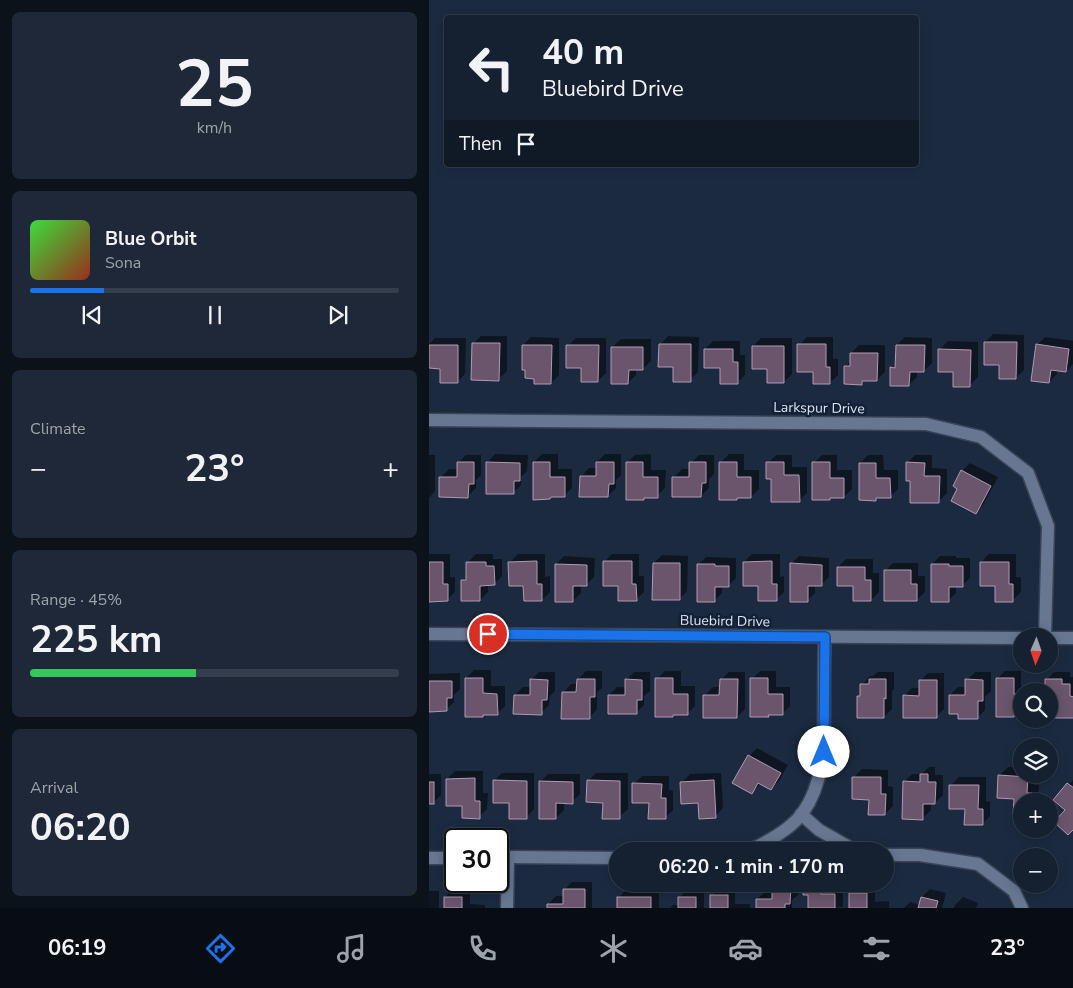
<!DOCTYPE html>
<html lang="en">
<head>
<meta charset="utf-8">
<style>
	body { margin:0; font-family:"Nunito Sans",sans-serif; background:#1e2838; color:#f1f3f6; height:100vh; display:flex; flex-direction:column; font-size:19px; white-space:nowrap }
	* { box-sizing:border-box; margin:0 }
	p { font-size:16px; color:#9da3ab }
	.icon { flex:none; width:28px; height:28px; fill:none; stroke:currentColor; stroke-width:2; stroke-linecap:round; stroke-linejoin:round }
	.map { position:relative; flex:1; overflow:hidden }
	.drawer { display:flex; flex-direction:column; gap:12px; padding:12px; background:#0c121a; width:429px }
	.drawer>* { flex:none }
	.guide { position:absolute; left:15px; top:15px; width:475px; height:152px; border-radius:5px; box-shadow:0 2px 12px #0003,0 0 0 1px #343e4c; background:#152030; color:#f1f3f6; overflow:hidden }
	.needle { width:32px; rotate:182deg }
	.tools { position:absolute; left:584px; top:628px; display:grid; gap:10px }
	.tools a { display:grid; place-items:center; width:45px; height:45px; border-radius:50%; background:#152030; box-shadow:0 2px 12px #0003,0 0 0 1px #343e4c; font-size:25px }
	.speed { position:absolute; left:15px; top:828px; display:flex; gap:10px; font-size:25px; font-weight:700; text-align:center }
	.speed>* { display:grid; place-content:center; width:65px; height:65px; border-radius:50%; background:#152030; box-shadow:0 2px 12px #0003,0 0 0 1px #343e4c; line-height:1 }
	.speed .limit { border:2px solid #111; border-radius:8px; background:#fff; color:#111 }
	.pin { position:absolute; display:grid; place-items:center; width:42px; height:42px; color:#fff; margin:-21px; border:2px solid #fff; border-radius:50%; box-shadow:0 1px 5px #0007 }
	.me { position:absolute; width:55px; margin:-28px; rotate:0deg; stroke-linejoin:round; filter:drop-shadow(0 0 4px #0008) }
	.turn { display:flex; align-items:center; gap:18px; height:105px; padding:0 15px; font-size:22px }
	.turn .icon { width:65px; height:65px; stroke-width:2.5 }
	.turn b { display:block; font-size:35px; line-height:42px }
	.then { display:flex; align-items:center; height:48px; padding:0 15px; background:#0003; gap:10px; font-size:19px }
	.big { font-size:38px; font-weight:700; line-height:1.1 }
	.drawer .widget { flex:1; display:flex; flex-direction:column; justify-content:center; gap:8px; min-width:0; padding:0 18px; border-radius:8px; background:#1e2838 }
	.drawer .dial { align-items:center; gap:0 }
	.dial b { font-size:65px; line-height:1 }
	.song { display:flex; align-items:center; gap:15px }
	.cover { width:60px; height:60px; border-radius:8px; background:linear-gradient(135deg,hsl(120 70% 55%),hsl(10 70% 35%)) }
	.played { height:5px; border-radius:2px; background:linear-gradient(90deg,#1a73e8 20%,#343e4c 20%) }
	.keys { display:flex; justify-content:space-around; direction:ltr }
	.heat { display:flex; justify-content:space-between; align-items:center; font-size:28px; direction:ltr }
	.charge { height:8px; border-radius:4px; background:linear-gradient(90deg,#34c759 45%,#343e4c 0) }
	.trip { position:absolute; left:180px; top:842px; width:285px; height:50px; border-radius:25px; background:#152030; box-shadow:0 2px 12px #0003,0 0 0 1px #343e4c; font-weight:700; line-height:50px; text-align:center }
	.menu { display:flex; height:80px; justify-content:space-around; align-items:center; background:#080d13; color:#9da3ab }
	.menu .icon { width:35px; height:35px }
	.menu .on { color:#1a73e8 }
	.menu b { font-size:22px; color:#f1f3f6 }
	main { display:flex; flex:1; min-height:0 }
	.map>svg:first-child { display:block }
</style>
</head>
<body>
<main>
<section class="drawer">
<div class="widget dial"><b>25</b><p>km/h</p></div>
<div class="widget">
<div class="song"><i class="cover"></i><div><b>Blue Orbit</b><p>Sona</p></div></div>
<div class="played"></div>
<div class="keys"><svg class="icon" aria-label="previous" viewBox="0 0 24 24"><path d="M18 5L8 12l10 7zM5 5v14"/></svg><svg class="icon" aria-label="pause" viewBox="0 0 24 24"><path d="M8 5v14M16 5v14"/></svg><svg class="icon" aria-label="next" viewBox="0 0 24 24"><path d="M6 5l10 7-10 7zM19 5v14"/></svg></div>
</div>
<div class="widget"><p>Climate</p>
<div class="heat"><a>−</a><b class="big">23°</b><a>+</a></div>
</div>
<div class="widget"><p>Range · 45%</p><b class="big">225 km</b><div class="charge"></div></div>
<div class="widget"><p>Arrival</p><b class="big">06:20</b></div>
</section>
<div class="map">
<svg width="645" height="908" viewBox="0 0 645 908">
	<rect width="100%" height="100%" fill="#1c2a40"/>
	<g fill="#0007">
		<path d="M564,334L595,335V370L587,378L571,364L556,342Z"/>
		<path d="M52,336H78V371L70,379L44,344Z"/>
		<path d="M239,336L270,337L269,372L261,380L245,366L231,345Z"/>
		<path d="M102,337L130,338V375L122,383L94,345Z"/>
		<path d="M378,337H404V359H409V375L401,383L385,371L370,345Z"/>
		<path d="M476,337L503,338V363L495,371H488V377L480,385L463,368L468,363V345Z"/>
		<path d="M616,337L645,341V363L637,371L628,369V374L620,382L608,345Z"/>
		<path d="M6,338H37L36,374L28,382L12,367H0V344Z"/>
		<path d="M147,338H177V373L169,381L153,367L139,346Z"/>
		<path d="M332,338H363V374L355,382L339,367L324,346Z"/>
		<path d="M192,339H222V361L214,369H207V375L199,383L183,347Z"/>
		<path d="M284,341H311V355H316V375L308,383L276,349Z"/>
		<path d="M519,341L549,342V377L541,385L525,371L511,349Z"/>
		<path d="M430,345H456V372L448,380H436L432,384L417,366L422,361V353Z"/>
		<path d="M66,454L99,455L98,471L92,477V485L84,493L58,463Z"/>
		<path d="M113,454H129V469H143V488L135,496H123L121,498L105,462Z"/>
		<path d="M176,454H192V475L187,480V488L179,496L152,477L160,468H168V462Z"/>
		<path d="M222,454V470H237L236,488L228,496L198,463L206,455Z"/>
		<path d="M300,454H315V470H330V489L322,497L310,496L308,499L292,462Z"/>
		<path d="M0,455H6V491L0,498Z"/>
		<path d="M37,455H52V475L47,480V488L39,496L12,477L20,469H29V463Z"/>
		<path d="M270,455H285V474L280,479V488L272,496L245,477L253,469H261L262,463Z"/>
		<path d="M347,455H363V467H378V493L370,501L343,478L339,463Z"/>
		<path d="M393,455H408V470H423V489L415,497H403L401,499L385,463Z"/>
		<path d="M439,455H454L455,470H469V489L461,497H449L447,499L431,463Z"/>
		<path d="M486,455H503V468L518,469V493L510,501L483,480L478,463Z"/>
		<path d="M541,463L569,477L555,504L547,512L530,488L533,471Z"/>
		<path d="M0,554H21V577H26V592L18,600L0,585Z"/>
		<path d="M47,554H64V559H73V576L65,584H59V592L51,600L33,581L39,576V562Z"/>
		<path d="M89,554H116V577L121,576V592L113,600L96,585L81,562Z"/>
		<path d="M183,554H210V576H215V592L207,600L190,585L175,562Z"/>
		<path d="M323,554H351V577L355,576V592L347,600L330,585L315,562Z"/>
		<path d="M560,554H587V577H592V592L584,600L567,585L552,562Z"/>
		<path d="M233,555L259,556L258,591L250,599L225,563Z"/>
		<path d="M135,556L166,558L165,577L157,585H152V593L144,601L127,600V564Z"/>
		<path d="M370,556L400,558V577L392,585H386V593L378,601L362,564Z"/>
		<path d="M511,556H527V558H541V578L533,586L527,585V593L519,601L503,564Z"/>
		<path d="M277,557L307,558V578L299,586H293V593L285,601L269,565Z"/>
		<path d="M417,559H444V573H450V592L442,600L409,567Z"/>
		<path d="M464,563H489V576H496V592L488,600L456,571Z"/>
		<path d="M45,670H62V686H76V706L68,714H56L54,715L37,678Z"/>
		<path d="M157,671H173V688L168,692V709L160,718L134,693L142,684H149V679Z"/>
		<path d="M236,671H252V686H266V706L258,714H246L244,716L228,679Z"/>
		<path d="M331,671H347V687H361V706L353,714H341L339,716L323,679Z"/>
		<path d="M576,671H592V686L607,687V691H592V714H587L585,716L568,679Z"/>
		<path d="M110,672H126V691L121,696L120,705L112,713L86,695L94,687H102V680Z"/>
		<path d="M205,672H221V691L215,696V705L207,713L180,695L188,687H197V680Z"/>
		<path d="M300,672H316V709L308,717L276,695L284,687H292V680Z"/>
		<path d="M449,672H465V689L463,691V709L455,717L429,697L433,693V685L441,676H444Z"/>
		<path d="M546,672H562V691L556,697V710L548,718L530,713L521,695L529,687H538V680Z"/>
		<path d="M625,672H641V677H645V717H620V691H617V680Z"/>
		<path d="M31,673V689L25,695V702L17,710H0V674Z"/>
		<path d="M499,673H515V709L507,717L475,696L483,688H491V681Z"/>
		<path d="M328,748L359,765L350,781L342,789L332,783L323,793L320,756Z"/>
		<path d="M500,767H506V775H514V795L506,803H502V810L494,818L475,782L483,774H493Z"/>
		<path d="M579,767L592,768V774H606L605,785H610L609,801H592V814L585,813L586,798L571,775Z"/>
		<path d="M433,769L459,770V786L464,787V806L456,814L441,798L425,777Z"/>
		<path d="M26,771H54V793H59L58,809L50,817L35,805L18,779Z"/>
		<path d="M73,773H105V809L97,818L65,781Z"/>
		<path d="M167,773H199V809L190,817L175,802L159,781Z"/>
		<path d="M292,773L294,808L286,817L270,802L253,782L261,774Z"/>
		<path d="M0,774H12V795L4,803H0Z"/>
		<path d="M119,774H151V794L143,802H135V810L127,818L111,782Z"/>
		<path d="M213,776H240V790H244V810L236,818L205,784Z"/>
		<path d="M530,777H557V801L561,802V816L553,824L537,808L522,785Z"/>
		<path d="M645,779V828L637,810L625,800Z"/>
		<path d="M143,882H163V908H119V904L127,896H135V890Z"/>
		<path d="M344,884H369V895L363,900V908H328V899L337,891H344Z"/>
		<path d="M375,884H399V886H414V907L380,908V894H375Z"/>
		<path d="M430,886H446V902L460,901V908H422V894Z"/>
		<path d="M290,888H306V904H321V908H282V896Z"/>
		<path d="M24,889H41V904L56,905V908H16V897Z"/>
		<path d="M198,889L230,890V908H189L190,897Z"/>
		<path d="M259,889H275V908H241L244,905H251V897Z"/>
		<path d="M501,889L517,893L513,908H475L481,902L491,905L493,897Z"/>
		<rect x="0" y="891" width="10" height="17"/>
		<path d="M534,897L549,903L547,908H525L526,905Z"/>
	</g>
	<g fill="#6a556c" stroke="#b199b3">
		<path d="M555,342H588L587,379H570V365H555Z"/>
		<path d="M43,343H71L70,381L42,380Z"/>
		<path d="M230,344H262V382H244V367H229Z"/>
		<path d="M368,344H397V367H401V384H384V372H368Z"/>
		<path d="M607,344L640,349L637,372L622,370L620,383L602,381Z"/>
		<path d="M0,345H29V383H11V369L0,368Z"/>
		<path d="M93,345H123L122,384H105V379L96,378V370H93Z"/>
		<path d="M137,345H170L169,382H152V368H137Z"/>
		<path d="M467,345H496L495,372H481L480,386H461V367L466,368Z"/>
		<path d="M323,346H355V383H338V369H323Z"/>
		<path d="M182,347H214V370H200L199,384H182Z"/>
		<path d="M275,349H304V362H309V384H291V368H275Z"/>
		<path d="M509,349L542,350L541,387H524V372H509Z"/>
		<path d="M421,353H449L448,381H433V385L415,384V366H421Z"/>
		<path d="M28,462H45V484H40L39,498L10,497V477H28Z"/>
		<path d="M57,462L91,463V481H85V494H57Z"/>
		<path d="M104,462H121V477H136V497H122L121,499L104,500Z"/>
		<path d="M167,462H185V484H180L179,497H150L151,476H167Z"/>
		<path d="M197,462H214V477H229V498H215V500H197Z"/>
		<path d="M260,462H277V483H273L272,497H243V477H260Z"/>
		<path d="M290,462H308V477H322V498H308V500H290Z"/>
		<path d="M337,462H355V475H370L371,502H342V479H337Z"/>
		<path d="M383,462H401V478H415V498H401V500H383Z"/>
		<path d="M477,462L496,463L495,476H511L510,503H481V481H477Z"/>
		<path d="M430,463H447V478H461L462,498H447V501L430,500Z"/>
		<path d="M532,470L562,486L547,514L522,501L528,489L524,486Z"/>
		<path d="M108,561V584H113V601H95L94,586H80L79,562Z"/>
		<path d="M174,561H203V584H207L208,601H189V586H174Z"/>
		<path d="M343,561V584H348V601H329V586H314V562Z"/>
		<path d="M0,562H14V584H19V601L0,602Z"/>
		<path d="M37,562H57V566H65L66,585L51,586V601H32V580H37Z"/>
		<path d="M551,562H580V584H584V602H566V586H551Z"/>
		<path d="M224,563H251V600H223Z"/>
		<path d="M361,563L393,565V586H379V602H361Z"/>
		<path d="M126,564L158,565V586H144V602H126Z"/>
		<path d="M268,564H286V566H300V587H286V602H268Z"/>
		<path d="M502,564H520V566H534V587H520V602H502Z"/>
		<path d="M408,567H436V580H442V601H424V586H408Z"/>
		<path d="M455,570H482V584H488V601H455Z"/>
		<path d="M36,678H54V693L68,694L69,715H54V717H36Z"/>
		<path d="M226,678H244V694H259V715H244V717H226Z"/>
		<path d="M321,678H339V694H354V715H339L340,717H321Z"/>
		<path d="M567,678H585V694H592V715H585V717H567Z"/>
		<path d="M101,679L119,680L118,700H113V715L84,714L85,695H101Z"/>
		<path d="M148,679H166V697H161V719H132L133,692H147Z"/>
		<path d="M196,679L213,680V700H208V714H179V695H196Z"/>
		<path d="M291,679H309L308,718H274V695H290Z"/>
		<path d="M440,679H457V699L455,698V718H428V696H431V684H440Z"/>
		<path d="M536,679L554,680V701H549V719H529V714H520V695H536Z"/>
		<path d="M616,679H633V684H641V696L645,697V718H620V691H616Z"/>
		<path d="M490,680H508V718H474V695L490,696Z"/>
		<path d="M0,681H23V698H18V711L0,712Z"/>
		<path d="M319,755L352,773L342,790L329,783L323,794L303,783Z"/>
		<path d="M491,774H499V782H507L506,804H494V820L473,819L474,781L491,782Z"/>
		<path d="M569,775L599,777L598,793H603L602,801H592V815L584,814L585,799L568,798Z"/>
		<path d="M423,777H452V794H457L456,815H439L440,800L423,799Z"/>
		<path d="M46,778V801H51V819L33,818V806H17V779Z"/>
		<path d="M64,780L98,781V819H80V803H64Z"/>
		<path d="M158,780L191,781V819H173L174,803L157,802Z"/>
		<path d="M285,780L287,818L270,819L269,803L252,804L251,782Z"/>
		<path d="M110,781L144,782V804L127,803V819H110Z"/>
		<rect x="0" y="782" width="5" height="22"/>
		<path d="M203,783L233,784L232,798H237V819H219L220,803H203Z"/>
		<path d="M638,783L645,788V829L639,835L625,822L636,810L624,800Z"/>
		<path d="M520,785H550L549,809H554V825H535L536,809H520Z"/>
		<path d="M343,884H362L361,904H356V908H327V899H343Z"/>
		<path d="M374,884H392V894H406V908H379V895H374Z"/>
		<path d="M134,889H156V908H118V904H134Z"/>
		<rect x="420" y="893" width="18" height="15"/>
		<rect x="281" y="895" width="18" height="13"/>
		<rect x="15" y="897" width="18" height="11"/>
		<rect x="188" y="897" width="34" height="11"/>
		<rect x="249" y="897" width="18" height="11"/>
		<path d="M492,897L509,901L507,908H489Z"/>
	</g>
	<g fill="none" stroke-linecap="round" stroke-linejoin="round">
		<g stroke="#394457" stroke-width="15">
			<g id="minor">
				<path d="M0,420L497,424L552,437L599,473L619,526L616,636"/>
				<path d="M0,634L592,638"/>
				<path d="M620,638H645"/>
				<path d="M372,814L390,830L427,851"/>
				<path d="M319,851C338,842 359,831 373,814C396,782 395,744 395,707C395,683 395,660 396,637"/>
				<path d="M456,855H491L549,864L585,891L593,908"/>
				<path d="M69,857L189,858"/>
				<path d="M0,858H26"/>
				<path d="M78,908L79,857"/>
			</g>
		</g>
		<use href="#minor" stroke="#677791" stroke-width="12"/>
	</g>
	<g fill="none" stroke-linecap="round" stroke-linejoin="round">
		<g stroke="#114b97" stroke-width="12">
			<path id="route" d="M59,634L396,637L395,752"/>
		</g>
		<use href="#route" stroke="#1a73e8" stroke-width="9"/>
	</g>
	<g text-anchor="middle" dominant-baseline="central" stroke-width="5" stroke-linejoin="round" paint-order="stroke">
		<g font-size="14" fill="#dae3f2" stroke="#132035">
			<text transform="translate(390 408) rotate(1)">Larkspur Drive</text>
			<text transform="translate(296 621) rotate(1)">Bluebird Drive</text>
		</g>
	</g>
</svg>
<div class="tools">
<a><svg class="needle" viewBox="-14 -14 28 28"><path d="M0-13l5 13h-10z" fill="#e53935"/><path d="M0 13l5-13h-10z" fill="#9da3ab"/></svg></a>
<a><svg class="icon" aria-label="search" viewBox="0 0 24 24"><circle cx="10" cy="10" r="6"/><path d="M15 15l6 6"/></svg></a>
<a><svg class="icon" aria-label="layers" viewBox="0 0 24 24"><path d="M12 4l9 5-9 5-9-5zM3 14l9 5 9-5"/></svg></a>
<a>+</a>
<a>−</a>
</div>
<div class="speed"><div class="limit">30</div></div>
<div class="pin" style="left:59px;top:634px;background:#d93025"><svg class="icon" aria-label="arrive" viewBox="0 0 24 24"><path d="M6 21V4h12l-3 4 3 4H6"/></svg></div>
<svg class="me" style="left:395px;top:752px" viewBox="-20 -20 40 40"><circle r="19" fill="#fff"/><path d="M0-13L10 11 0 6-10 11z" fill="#1a73e8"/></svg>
<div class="trip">06:20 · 1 min · 170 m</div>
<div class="guide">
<div class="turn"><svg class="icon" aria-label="left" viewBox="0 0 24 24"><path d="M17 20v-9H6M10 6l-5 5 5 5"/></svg><div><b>40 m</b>Bluebird Drive</div></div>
<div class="then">Then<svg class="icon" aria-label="arrive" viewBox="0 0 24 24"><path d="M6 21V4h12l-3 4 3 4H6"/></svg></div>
</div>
</div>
</main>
<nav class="menu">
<b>06:19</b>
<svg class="icon on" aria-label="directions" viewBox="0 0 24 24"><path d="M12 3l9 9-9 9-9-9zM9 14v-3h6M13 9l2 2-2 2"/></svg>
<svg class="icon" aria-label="music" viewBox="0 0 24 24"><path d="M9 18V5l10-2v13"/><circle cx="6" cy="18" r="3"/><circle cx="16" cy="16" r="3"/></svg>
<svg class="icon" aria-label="phone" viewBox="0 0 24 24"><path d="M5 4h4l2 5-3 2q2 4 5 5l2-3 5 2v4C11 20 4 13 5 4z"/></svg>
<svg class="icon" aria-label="climate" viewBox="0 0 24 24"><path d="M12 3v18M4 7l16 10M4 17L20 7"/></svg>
<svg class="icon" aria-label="car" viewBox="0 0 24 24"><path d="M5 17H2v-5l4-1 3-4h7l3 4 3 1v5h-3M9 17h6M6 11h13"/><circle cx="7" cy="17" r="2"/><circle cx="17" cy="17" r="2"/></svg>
<svg class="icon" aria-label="filters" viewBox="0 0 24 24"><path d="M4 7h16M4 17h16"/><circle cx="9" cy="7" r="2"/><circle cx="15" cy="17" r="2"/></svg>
<b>23°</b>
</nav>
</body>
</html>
